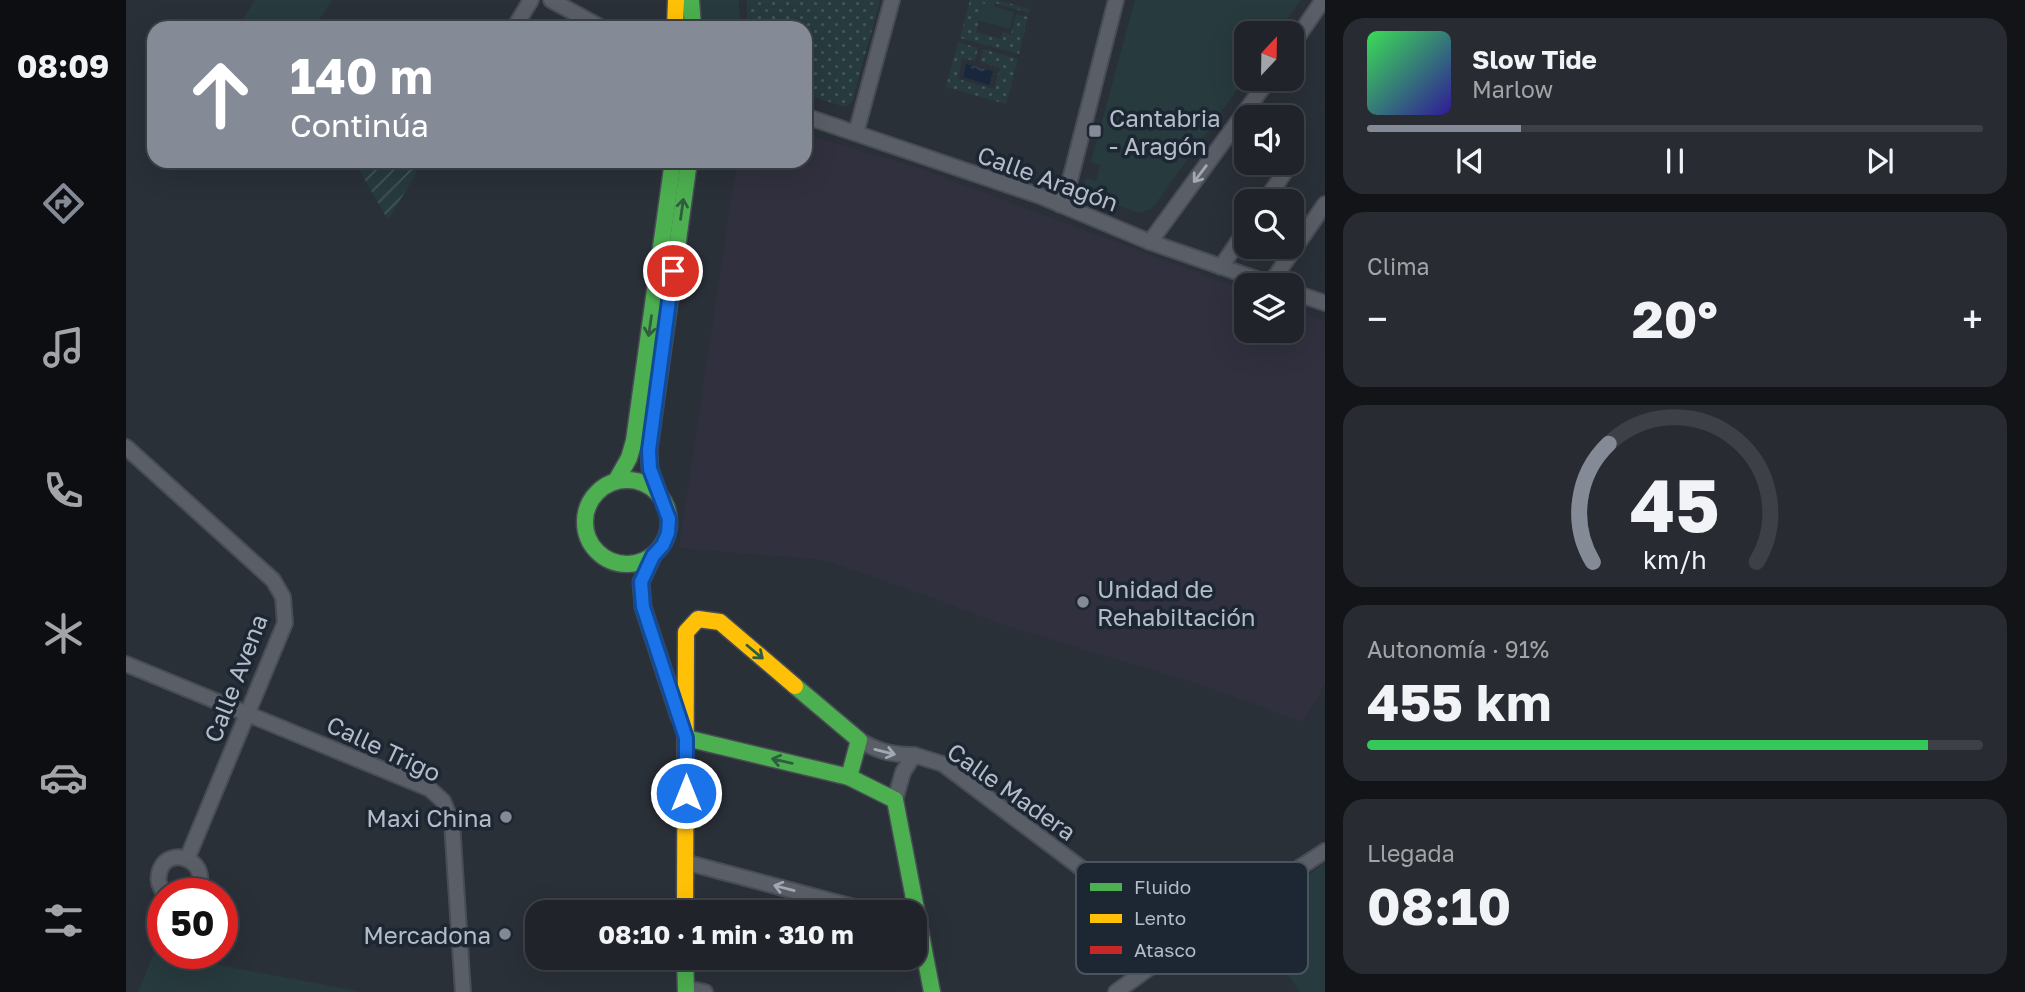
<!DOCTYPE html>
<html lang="es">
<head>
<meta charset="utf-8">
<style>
	body { margin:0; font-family:"Golos Text",sans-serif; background:#282c32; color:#f1f3f6; height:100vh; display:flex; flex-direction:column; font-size:26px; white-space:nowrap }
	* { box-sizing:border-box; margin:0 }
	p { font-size:23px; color:#a2a4a8 }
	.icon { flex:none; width:38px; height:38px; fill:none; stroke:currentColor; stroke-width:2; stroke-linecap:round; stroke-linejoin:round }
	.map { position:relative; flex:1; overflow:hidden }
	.side { display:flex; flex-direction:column; gap:18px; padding:18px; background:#121417; width:700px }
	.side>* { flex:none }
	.guide { position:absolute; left:21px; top:21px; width:665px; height:147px; border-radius:21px; box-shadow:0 7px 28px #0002,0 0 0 2px #3d4147; background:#848b96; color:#fff; overflow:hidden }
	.needle { width:46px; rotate:22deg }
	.tools { position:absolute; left:1108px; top:21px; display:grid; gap:14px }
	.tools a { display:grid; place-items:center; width:70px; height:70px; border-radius:14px; background:#20242a; box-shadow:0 7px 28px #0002,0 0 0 2px #3d4147; font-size:35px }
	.speed { position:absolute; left:21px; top:878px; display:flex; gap:14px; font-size:35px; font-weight:700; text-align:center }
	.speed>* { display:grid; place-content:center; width:91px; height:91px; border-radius:50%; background:#20242a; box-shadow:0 7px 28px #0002,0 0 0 2px #3d4147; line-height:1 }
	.speed .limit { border:10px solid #d22; background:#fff; color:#111 }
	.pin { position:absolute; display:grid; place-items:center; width:60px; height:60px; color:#fff; margin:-30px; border:4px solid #fff; border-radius:50%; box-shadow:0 2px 7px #0007 }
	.me { position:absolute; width:77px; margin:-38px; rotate:0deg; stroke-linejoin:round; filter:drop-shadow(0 0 5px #0008) }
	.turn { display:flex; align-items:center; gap:24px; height:147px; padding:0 28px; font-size:32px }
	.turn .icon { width:91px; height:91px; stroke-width:2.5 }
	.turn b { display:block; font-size:49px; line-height:60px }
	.big { font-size:52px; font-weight:700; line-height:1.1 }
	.side .card { flex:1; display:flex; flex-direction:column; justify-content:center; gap:10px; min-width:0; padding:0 24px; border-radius:21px; background:#282c32 }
	.side .dial { align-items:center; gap:0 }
	.dial svg { height:182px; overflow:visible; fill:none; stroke:#3d4147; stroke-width:7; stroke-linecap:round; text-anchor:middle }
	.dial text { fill:#f1f3f6; stroke:none }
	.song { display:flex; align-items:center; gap:21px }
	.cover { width:84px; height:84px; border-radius:10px; background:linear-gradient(135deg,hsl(130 70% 55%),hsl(250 70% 35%)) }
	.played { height:7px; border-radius:4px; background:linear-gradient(90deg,#848b96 25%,#3d4147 25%) }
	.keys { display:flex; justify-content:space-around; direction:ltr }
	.heat { display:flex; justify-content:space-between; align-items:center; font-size:38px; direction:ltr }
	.charge { height:10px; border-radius:5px; background:linear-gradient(90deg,#34c759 91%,#3d4147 0) }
	.trip { position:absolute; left:399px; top:900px; width:402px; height:70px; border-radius:21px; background:#20242a; box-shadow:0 7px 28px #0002,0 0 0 2px #3d4147; font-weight:700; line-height:70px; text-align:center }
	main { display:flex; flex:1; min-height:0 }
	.dock { display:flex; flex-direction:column; width:126px; justify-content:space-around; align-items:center; background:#0d0e11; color:#a2a4a8 }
	.dock .icon { width:49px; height:49px }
	.dock .selected { color:#848b96 }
	.dock b { font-size:32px; color:#f1f3f6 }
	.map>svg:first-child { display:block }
</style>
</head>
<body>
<main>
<nav class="dock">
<b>08:09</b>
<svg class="icon selected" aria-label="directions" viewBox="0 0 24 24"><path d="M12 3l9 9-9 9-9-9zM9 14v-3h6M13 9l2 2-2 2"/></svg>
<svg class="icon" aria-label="music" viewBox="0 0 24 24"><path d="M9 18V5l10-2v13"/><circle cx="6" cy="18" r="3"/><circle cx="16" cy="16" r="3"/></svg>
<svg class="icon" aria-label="phone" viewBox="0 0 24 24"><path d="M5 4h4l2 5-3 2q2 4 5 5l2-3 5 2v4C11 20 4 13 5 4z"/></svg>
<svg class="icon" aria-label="climate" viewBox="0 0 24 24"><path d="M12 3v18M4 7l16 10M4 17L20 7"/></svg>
<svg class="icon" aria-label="car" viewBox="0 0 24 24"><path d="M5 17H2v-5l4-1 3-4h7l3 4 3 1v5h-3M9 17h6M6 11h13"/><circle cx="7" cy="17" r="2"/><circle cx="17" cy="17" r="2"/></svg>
<svg class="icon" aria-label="filters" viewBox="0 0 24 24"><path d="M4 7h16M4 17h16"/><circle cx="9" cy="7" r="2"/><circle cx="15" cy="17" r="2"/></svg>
</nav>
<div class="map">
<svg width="1199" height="992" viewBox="0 0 1199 992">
	<defs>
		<pattern id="grass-dots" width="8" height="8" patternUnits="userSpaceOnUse" patternTransform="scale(1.75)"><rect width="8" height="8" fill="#273a3e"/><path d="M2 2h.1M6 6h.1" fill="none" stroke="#445559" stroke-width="1.8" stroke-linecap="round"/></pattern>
		<pattern id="garden-furrows" width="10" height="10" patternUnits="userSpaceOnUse" patternTransform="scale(1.75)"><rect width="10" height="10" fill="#273a3e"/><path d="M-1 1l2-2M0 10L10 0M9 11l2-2" fill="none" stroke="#445559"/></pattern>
		<pattern id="water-ripples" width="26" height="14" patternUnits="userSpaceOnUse" patternTransform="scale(1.75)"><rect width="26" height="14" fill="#19273c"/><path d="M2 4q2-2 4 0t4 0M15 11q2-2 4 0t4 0" fill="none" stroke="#384457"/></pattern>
	</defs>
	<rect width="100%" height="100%" fill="#2a3038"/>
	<path fill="#31303e" d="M679,134L792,168L1120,291V331H1166V309L1199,321V684L1177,722L1076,685L872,623L813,600L698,560L553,548L611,161H679Z"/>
	<g fill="url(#grass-dots)">
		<path d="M621,0H754L726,102L719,107L679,94V28H621Z"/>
		<path d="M844,0H871L904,9L903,13L869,3L868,7L855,3L851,20L853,21L850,32L875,39L877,32L885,35L890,14L902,17L893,54L834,38Z"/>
		<path d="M832,42L852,48L849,61L836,58L832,79L868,89L874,68L854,62L857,49L892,59L880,104L820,87Z"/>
	</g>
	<g fill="#273a3e">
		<path d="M129,0H206L188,28H111Z"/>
		<path d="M572,0H613L614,28H573Z"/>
		<path d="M1009,0H1175L1151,33H1120V77L1026,209L1013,213L964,195L958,183L960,178L970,181L974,165L965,162Z"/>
		<path d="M855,3L888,12L884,29L850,20Z"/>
		<path d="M1199,863V992H1174L1122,917Z"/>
		<path d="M28,953L237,992H12Z"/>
	</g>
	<path fill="url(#garden-furrows)" d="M228,161H275L291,172L262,220Z"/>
	<path fill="url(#water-ripples)" d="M840,64L867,71L863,85L837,77Z"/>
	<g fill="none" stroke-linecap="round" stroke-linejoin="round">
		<g stroke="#484c55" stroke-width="18">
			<g id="street">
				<path d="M425,0L476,28"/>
				<path d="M388,28L405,0"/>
				<path d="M1166,45L1197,0"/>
				<path d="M679,116L914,196L1024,242L1148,285"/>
				<path d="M730,133L766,0"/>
				<path d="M1139,201L1165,163"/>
				<path d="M934,205L944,180L990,0"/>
				<path d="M1024,242L1143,79"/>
				<path d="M1095,267L1120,230"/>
				<path d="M1144,284L1199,204"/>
				<path d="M1166,292L1199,303"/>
				<path d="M0,447L147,580L157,597L159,623L61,859"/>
				<path d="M0,664L304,789L317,801L326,823L337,992"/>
				<path d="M733,740C751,751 766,755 788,755"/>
				<path d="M769,800L777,772L788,755L817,764L1056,944"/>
				<path d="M559,862L747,912"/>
				<path d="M39,894C34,888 31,882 33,874C40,840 93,864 67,894"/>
				<path d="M560,988L579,992"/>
				<path d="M990,992L1056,944L1199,851"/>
			</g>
		</g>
		<g stroke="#484c55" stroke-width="19">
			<g id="fast">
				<path d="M565,0L567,28"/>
				<circle cx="501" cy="522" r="42"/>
				<path d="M490,481L503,458L508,441L547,161"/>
				<path d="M533,494L524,469L523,450L563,161"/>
				<path d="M669,686L733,740L723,777"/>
				<path d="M560,738L723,777L769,800L806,992"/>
				<path d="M559,957L560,992"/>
			</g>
		</g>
		<g stroke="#484c55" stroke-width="19">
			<g id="slow">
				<path d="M549,28L550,0"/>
				<path d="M559,912L560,632L572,619L594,622L669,686"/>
			</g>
		</g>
		<g stroke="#484c55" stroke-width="19">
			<path id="jam" d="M527,556L515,582L517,607L553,717"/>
		</g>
		<use href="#street" stroke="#5a5e66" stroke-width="14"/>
		<use href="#fast" stroke="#4caf50" stroke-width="16"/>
		<use href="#slow" stroke="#ffc107" stroke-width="16"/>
		<use href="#jam" stroke="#c62828" stroke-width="16"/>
	</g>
	<defs><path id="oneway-shaft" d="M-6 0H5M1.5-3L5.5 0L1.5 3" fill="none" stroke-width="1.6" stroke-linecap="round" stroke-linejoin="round" transform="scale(1.75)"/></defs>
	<g stroke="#a2a9b5">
		<use href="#oneway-shaft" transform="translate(1074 174) rotate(127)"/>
		<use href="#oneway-shaft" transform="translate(759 752) rotate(14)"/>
		<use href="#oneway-shaft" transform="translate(658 888) rotate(-165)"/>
	</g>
	<g stroke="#305d3f">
		<use href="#oneway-shaft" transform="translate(556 209) rotate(-82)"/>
		<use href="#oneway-shaft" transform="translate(524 326) rotate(98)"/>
		<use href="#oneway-shaft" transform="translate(629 652) rotate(40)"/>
		<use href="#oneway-shaft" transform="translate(656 761) rotate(-167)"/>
	</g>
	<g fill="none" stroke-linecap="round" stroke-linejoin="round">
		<g stroke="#114b97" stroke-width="18">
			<path id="route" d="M547,271L523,450L524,469L543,519L542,533L537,545L527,556L515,582L517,607L560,738V793"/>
		</g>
		<use href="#route" stroke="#1a73e8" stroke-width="12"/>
	</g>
	<g fill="#848b96" stroke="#1d2633" stroke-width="2.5">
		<rect x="962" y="124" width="14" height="14" rx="3.5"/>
		<circle cx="957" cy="602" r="7"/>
		<circle cx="380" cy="817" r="7"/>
		<circle cx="379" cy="934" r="7"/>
	</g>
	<g text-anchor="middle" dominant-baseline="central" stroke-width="7" stroke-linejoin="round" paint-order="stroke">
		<g font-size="24" fill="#b4bcc9" stroke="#1d2633" text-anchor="start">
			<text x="983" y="117">Cantabria<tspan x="983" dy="28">- Aragón</tspan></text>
			<text x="971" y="588">Unidad de<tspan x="971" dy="28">Rehabiltación</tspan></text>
			<text x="366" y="817" text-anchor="end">Maxi China</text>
			<text x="365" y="934" text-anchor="end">Mercadona</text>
		</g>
		<g font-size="24" fill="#b4bcc9" stroke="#1d2633">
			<text transform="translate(922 178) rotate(20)">Calle Aragón</text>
			<text transform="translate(109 678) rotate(-69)">Calle Avena</text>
			<text transform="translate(258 748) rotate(25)">Calle Trigo</text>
			<text transform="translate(886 791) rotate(35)">Calle Madera</text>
		</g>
	</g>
	<rect x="950" y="862" width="232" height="112" rx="10" fill="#1d2633" stroke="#4a5360" stroke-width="2"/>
	<rect x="964" y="883" width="32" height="8" fill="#4caf50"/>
	<rect x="964" y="914" width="32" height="9" fill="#ffc107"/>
	<rect x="964" y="946" width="32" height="8" fill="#c62828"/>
	<g font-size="19" fill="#b4bcc9">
		<text x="1008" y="894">Fluido</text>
		<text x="1008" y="925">Lento</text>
		<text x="1008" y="957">Atasco</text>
	</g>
</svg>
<div class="tools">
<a><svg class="needle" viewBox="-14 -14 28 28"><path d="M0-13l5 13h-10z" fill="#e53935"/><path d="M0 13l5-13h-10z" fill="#a2a4a8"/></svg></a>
<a><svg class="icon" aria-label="sound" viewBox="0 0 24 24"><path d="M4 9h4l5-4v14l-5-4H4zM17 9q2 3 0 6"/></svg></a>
<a><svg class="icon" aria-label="search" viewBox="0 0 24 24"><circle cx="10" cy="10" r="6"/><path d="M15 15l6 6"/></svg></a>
<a><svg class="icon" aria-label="layers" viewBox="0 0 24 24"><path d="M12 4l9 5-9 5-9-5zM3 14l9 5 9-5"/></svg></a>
</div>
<div class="speed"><div class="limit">50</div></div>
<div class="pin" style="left:547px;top:271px;background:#d93025"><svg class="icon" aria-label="arrive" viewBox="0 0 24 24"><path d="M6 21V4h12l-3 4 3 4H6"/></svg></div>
<svg class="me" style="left:560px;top:793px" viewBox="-20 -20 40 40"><circle r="17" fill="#1a73e8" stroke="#fff" stroke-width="3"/><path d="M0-11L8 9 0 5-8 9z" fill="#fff"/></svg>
<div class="trip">08:10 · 1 min · 310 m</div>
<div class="guide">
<div class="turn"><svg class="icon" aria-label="ahead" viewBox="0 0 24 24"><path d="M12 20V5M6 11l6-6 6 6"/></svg><div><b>140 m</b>Continúa</div></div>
</div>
</div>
<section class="side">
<div class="card">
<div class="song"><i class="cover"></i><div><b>Slow Tide</b><p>Marlow</p></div></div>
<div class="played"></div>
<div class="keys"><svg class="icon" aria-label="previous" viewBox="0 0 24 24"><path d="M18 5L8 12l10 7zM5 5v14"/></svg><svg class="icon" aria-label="pause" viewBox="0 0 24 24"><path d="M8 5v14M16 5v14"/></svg><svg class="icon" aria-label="next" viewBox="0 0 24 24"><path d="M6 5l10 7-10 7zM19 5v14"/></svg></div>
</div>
<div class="card"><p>Clima</p>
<div class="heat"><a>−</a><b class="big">20°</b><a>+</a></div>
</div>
<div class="card dial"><svg viewBox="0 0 100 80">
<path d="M14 69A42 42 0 1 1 86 69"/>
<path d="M14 69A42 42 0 0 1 21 17" stroke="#848b96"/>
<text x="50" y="56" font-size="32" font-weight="700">45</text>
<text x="50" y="72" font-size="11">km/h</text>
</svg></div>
<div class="card"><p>Autonomía · 91%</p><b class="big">455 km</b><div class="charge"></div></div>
<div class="card"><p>Llegada</p><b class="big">08:10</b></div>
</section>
</main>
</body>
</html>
